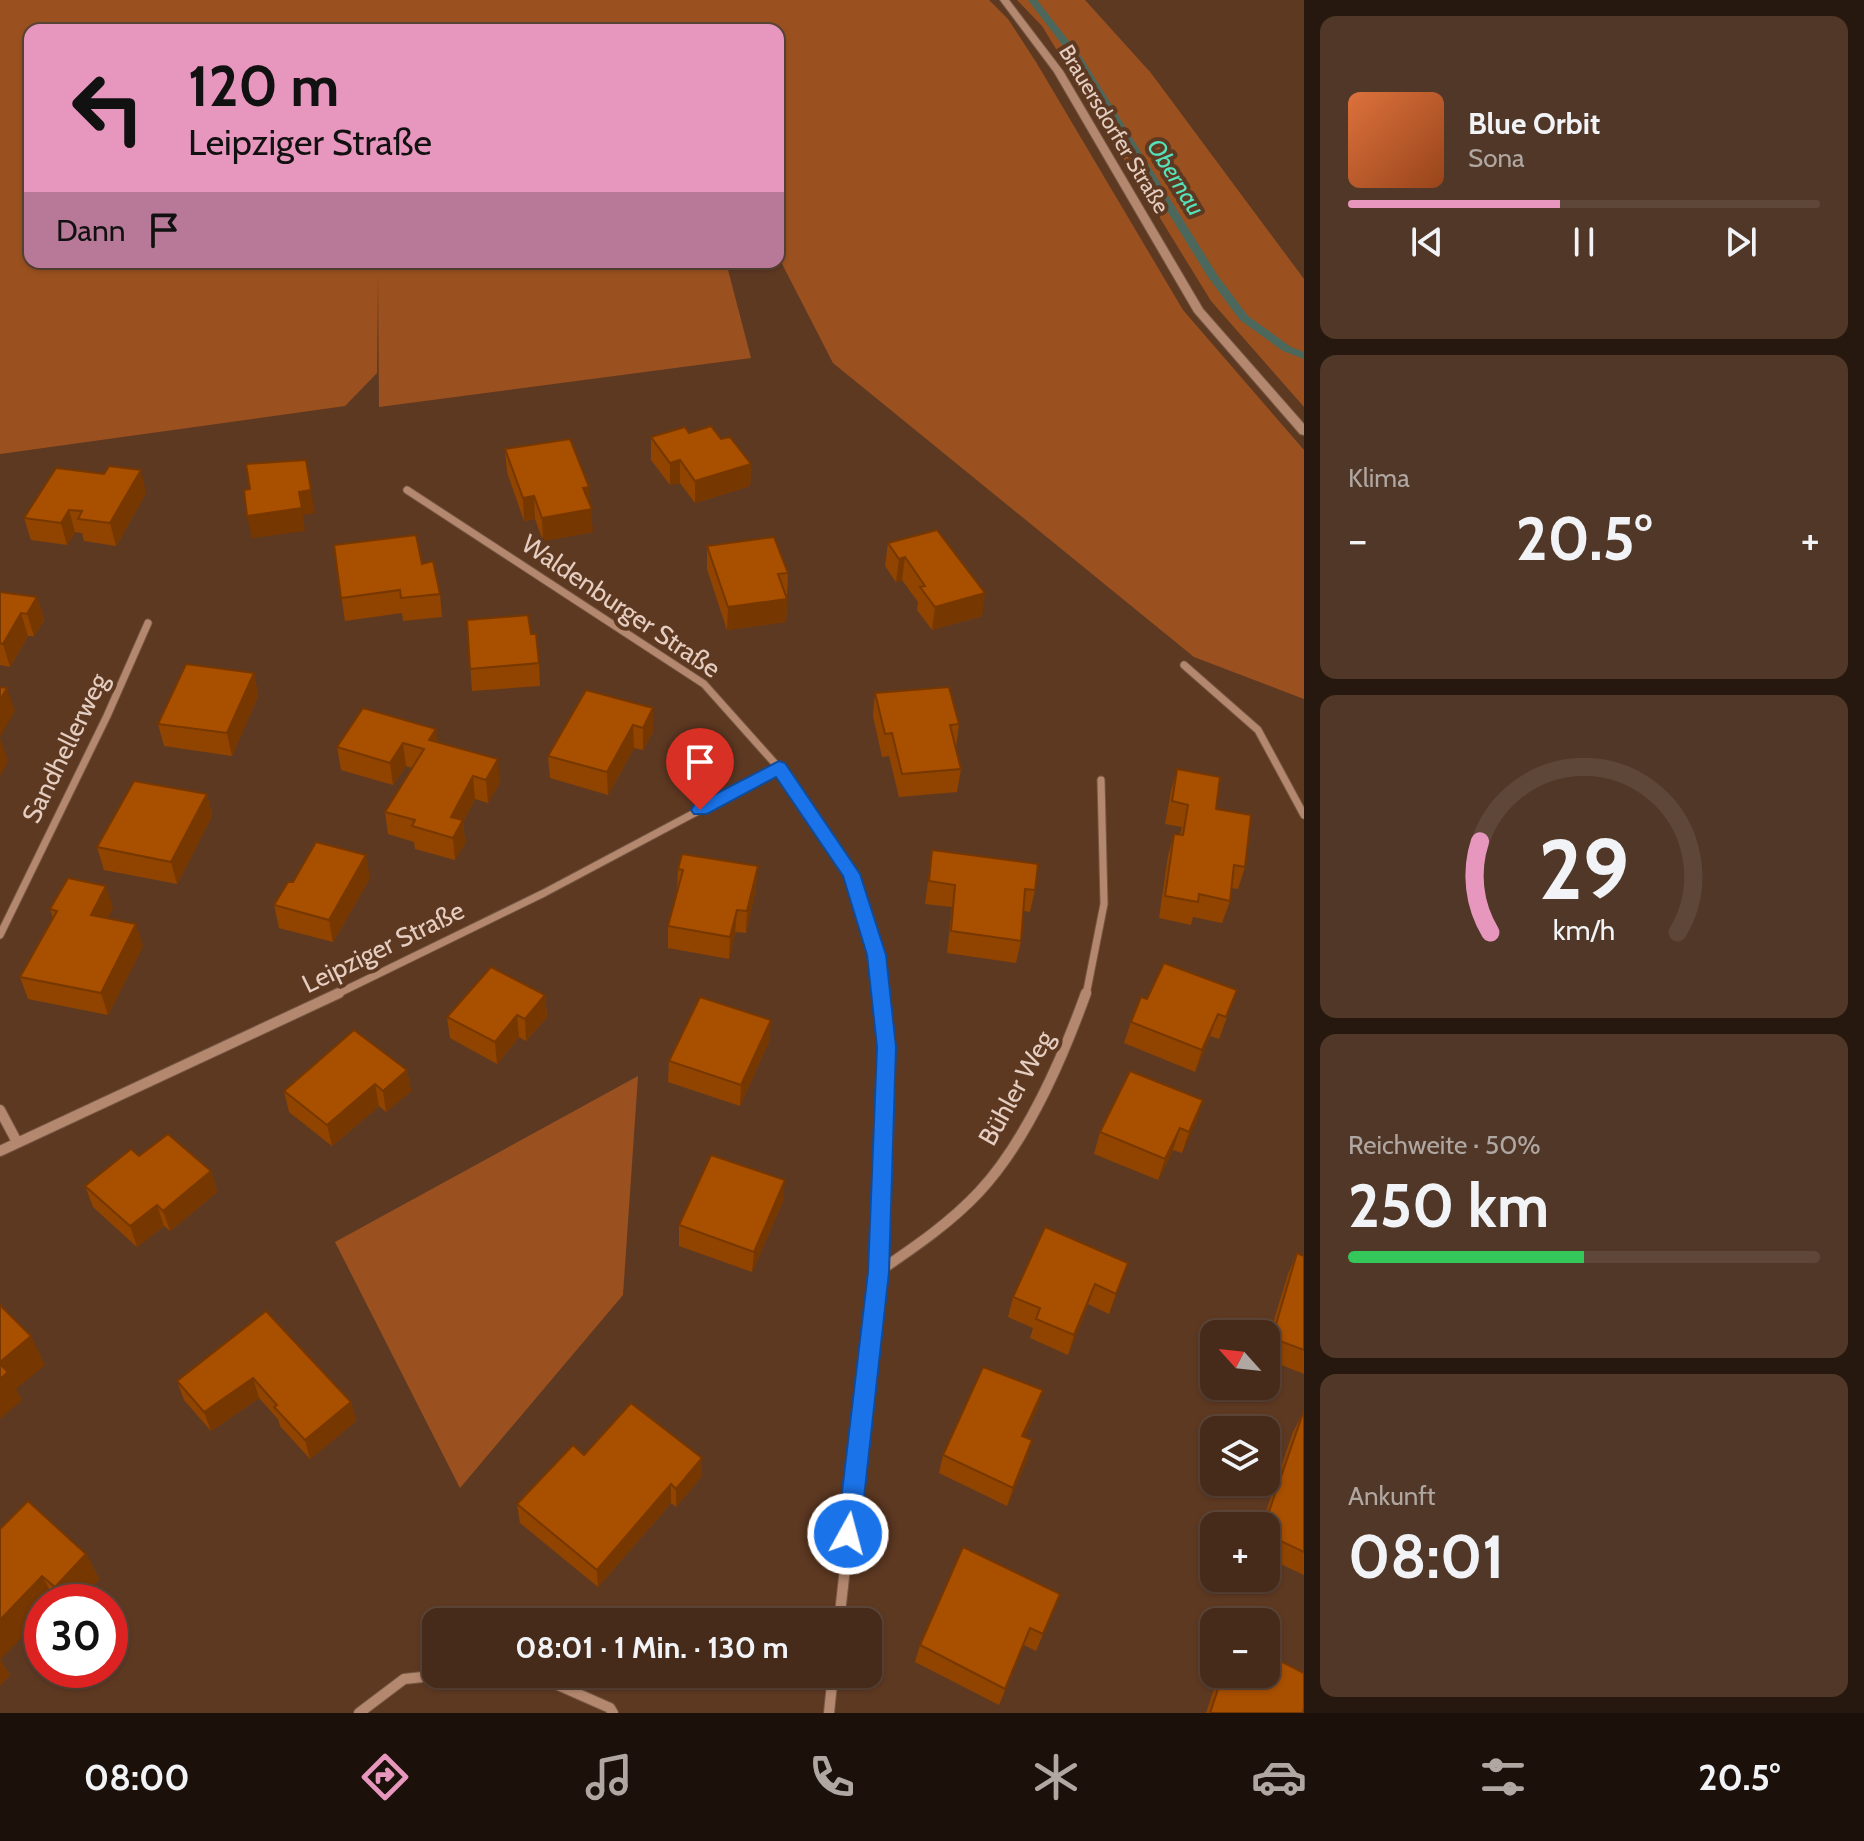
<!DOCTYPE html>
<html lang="de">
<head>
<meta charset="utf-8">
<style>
	body { margin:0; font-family:Cabin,sans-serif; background:#503727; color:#f1f3f6; height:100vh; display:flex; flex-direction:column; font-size:30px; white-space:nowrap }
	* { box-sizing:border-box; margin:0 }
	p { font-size:26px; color:#b0a7a2 }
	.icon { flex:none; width:44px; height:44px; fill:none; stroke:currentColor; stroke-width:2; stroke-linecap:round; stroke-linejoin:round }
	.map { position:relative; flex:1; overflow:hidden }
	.details { display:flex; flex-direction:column; gap:16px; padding:16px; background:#26180e; width:560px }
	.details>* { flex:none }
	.hud { position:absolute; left:24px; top:24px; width:760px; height:244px; border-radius:16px; box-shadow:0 2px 6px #0004,0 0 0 2px #5e4739; background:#e797bd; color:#111; overflow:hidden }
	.needle { width:52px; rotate:297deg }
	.controls { position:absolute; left:1200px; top:1320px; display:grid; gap:16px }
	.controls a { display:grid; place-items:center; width:80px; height:80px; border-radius:16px; background:#462b1a; box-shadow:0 2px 6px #0004,0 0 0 2px #5e4739; font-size:40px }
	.speed { position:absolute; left:24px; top:1584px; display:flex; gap:16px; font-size:40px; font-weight:700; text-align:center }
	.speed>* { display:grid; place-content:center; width:104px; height:104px; border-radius:50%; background:#462b1a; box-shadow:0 2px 6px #0004,0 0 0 2px #5e4739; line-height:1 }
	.speed .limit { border:12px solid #d22; background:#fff; color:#111 }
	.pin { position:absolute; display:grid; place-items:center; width:68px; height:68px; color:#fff; margin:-82px -34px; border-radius:50% 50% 50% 0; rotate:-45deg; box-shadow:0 0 8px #0007 }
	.pin .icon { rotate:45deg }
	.me { position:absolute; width:88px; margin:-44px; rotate:7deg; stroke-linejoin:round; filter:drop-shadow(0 0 6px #0008) }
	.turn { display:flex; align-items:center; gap:28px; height:168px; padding:0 32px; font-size:36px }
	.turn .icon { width:104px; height:104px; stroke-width:2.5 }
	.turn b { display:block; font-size:56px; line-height:68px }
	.then { display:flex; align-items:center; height:76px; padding:0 32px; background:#0003; gap:16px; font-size:30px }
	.big { font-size:60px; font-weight:800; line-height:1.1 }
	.details .widget { flex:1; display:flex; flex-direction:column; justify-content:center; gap:12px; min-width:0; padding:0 28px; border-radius:16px; background:#503727 }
	.details .dial { align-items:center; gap:0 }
	.dial svg { height:208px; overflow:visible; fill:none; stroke:#5e4739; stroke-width:7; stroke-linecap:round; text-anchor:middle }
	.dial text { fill:#f1f3f6; stroke:none }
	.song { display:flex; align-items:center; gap:24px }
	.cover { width:96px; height:96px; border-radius:12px; background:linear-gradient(135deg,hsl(20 70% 55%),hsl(20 70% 35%)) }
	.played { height:8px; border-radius:4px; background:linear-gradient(90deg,#e797bd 45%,#5e4739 45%) }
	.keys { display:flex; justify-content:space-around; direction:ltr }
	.heat { display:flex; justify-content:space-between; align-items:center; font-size:44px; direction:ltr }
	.charge { height:12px; border-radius:6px; background:linear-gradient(90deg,#34c759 50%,#5e4739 0) }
	.trip { position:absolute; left:422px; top:1608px; width:460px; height:80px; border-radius:16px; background:#462b1a; box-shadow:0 2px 6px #0004,0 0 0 2px #5e4739; font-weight:800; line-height:80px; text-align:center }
	.dock { display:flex; height:128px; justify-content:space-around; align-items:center; background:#1c110a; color:#b0a7a2 }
	.dock .icon { width:56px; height:56px }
	.dock .current { color:#e797bd }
	.dock b { font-size:36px; color:#f1f3f6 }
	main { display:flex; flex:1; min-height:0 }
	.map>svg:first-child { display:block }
</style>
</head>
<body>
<main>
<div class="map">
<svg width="1304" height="1713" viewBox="0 0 1304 1713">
	<rect width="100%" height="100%" fill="#5e3922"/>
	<g fill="#9a511f">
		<path d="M0,0H989L1008,19L1036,62L1183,310L1304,450V699L1194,657L833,363L778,256V30H30V262H726L751,358L379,407L378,275L377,373L345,406L0,454Z"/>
		<path d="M1017,0H1085L1151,73L1304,279V407L1211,301L1042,26Z"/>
		<path d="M638,1076L623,1295L460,1488L335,1242Z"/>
	</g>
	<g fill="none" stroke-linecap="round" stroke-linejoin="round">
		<path fill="#4c675b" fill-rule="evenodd" d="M1028,0H1037L1083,59L1218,276L1248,316L1291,347L1304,352V359L1283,351L1240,320L1208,277L1074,60Z"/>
		<g stroke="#765743" stroke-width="9">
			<g id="minor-far1">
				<path d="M407,490L704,684L779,768L851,874L877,955L881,995"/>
				<path d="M1184,665L1258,730L1304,815"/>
				<path d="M0,935L107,716L148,623"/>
				<path d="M335,995L544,893L779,768"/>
				<path d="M1086,995L1104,904L1101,780"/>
			</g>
		</g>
		<g stroke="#765743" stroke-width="12">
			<g id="minor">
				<path d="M0,1110L17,1142"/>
				<path d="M0,1151L339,993"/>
				<path d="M878,1272C913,1248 949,1224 979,1192C1026,1142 1063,1057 1086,993"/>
				<path d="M839,1622L878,1272L886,1047L881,993"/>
				<path d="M533,1674L610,1708L613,1713"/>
				<path d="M359,1713L404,1679L451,1674"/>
				<path d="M829,1713L833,1674"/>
			</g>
		</g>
		<g stroke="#765743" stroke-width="2">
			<path id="tertiary" d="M1000,0H1009L1063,71L1203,309L1304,424V435L1300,434L1194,312L1054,72Z"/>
		</g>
		<use href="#minor-far1" stroke="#b4886f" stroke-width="7"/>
		<use href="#minor" stroke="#b4886f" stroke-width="10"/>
		<use href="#tertiary" fill="#b4886f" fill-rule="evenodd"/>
	</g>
	<g fill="#904400">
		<path d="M689,433L721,439L751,464L750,486L695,503L680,483L670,485L651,460V437Z"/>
		<path d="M505,449L593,532L543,541L535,519L524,521L507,472Z"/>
		<path d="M146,493L116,546L84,541L82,533L75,532L67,545L31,540L24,518Z"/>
		<path d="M888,543L982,616L932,630L917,610L918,602L902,580L896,582L885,566Z"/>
		<path d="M334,545L422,564L440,594L442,617L403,621L402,613L345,621Z"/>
		<path d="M707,546L788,573L786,622L727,630L707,569Z"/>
		<path d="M0,592L37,597L44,620L34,636H28L10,667L0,665Z"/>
		<path d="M467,620L539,663L540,686L472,691Z"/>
		<path d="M254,673L258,696L232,756L164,746L158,724Z"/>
		<path d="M586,690L653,731L643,750L634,748L608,795L550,778L548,756Z"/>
		<path d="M875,693L959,724L956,747L961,769L957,792L899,797L889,756L882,757L873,716Z"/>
		<path d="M438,742L500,782L488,803L475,799L463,822L465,843L455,860L415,849L414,842L388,834L385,812L412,768L406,766L393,785L341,770L337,747Z"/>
		<path d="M1177,769L1216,809L1245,867L1238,889L1231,888L1230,901L1222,923L1193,917L1191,925L1159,918L1168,856L1174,834L1180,835L1182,827L1165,824L1171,791Z"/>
		<path d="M207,794L212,816L177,884L104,870L97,847Z"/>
		<path d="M932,850L1035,890L1030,912L1023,911L1021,941L1016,963L947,953L952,907L925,904Z"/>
		<path d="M678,869L756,888L746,933L735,932L729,959L668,948V926L677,891Z"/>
		<path d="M370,878L333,942L279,928L274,905L293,882Z"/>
		<path d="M113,908L107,918L143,946L108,1015L28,999L20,977L53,918L50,909Z"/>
		<path d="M1237,990L1219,1039L1210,1036L1195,1072L1124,1043L1131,1022L1147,999Z"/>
		<path d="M545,995L547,1017L526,1041L519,1037L497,1064L450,1038L447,1017Z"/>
		<path d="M771,1020L769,1041L740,1106L668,1082L669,1061Z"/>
		<path d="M407,1070L411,1091L386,1112L379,1106L332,1146L289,1112L284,1091Z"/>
		<path d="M1203,1100L1182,1153L1173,1150L1158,1180L1094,1154L1100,1132Z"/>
		<path d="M139,1156L211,1171L217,1192L170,1231L164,1226L137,1247L93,1207L85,1186Z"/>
		<path d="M783,1201L752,1272L679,1246V1225Z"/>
		<path d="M1297,1253L1304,1256V1374L1266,1359V1346L1288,1274Z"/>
		<path d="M1128,1263L1109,1314L1088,1304L1068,1355L1030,1338L1033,1328L1008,1317L1013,1297Z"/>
		<path d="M266,1311L351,1402L356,1421L310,1459L280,1426L278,1419L259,1398L211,1431L184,1400L177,1381Z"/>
		<path d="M1043,1390L1037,1409L1024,1437L1027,1459L1007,1506L939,1473L943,1455Z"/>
		<path d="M1303,1413L1304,1414V1575L1266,1557V1526H1261L1293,1432Z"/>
		<path d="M584,1455L702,1458L701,1477L676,1507L671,1503L598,1587L520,1523L517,1504Z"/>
		<path d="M0,1529L86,1554L99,1579L78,1602H58L56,1601L55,1602H42L0,1660L10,1675L0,1685Z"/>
		<path d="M1060,1594L1036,1651L1024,1645L999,1705L915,1662L920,1645Z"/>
		<path d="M1219,1674H1266L1303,1713H1206Z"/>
	</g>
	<g fill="#763700">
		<path d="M680,460V483L670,485V463Z"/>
		<path d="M751,464L750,486L695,503V481Z"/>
		<path d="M141,470L146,493L116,546L110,523Z"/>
		<path d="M589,487L593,532L543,541L542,518L583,488Z"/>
		<path d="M311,490L315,513L303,515L299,492Z"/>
		<path d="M534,496L535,519L524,521L523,498Z"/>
		<path d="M302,508L305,531L252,538L247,516Z"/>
		<path d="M69,510L75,532L67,545L61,523Z"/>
		<path d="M905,557L902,580L896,582L899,559Z"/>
		<path d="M985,593L982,616L932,630L935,607Z"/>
		<path d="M37,597L44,620L34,636L27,614Z"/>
		<path d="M787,599L786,622L727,630L728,607Z"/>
		<path d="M21,613L28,636L10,667L3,644Z"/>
		<path d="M254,673L258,696L232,756L227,733Z"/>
		<path d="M7,688L15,711L0,737V700Z"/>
		<path d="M653,708V731L643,750V728Z"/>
		<path d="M633,725L634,748L608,795L607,772Z"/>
		<path d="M436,729L439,752L429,740Z"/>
		<path d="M0,738L8,761L0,776Z"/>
		<path d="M403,743L406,766L393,785L390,763Z"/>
		<path d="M498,759L500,782L488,803L486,780Z"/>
		<path d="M473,776L475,799L463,822L465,843L455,860L451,817Z"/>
		<path d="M207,794L212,816L177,884L171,862Z"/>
		<path d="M366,855L370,878L333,942L329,920Z"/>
		<path d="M758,866L756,888L746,933L747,911Z"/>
		<path d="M106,886L113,908L98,937L91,915Z"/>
		<path d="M737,910L735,932L729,959L730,937Z"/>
		<path d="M136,924L143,946L108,1015L101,993Z"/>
		<path d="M545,995L547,1017L526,1041L525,1019Z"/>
		<path d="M1218,1014L1210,1036L1195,1072L1202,1050Z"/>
		<path d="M517,1015L519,1037L497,1064L495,1042Z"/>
		<path d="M771,1020L769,1041L740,1106L741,1085Z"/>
		<path d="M407,1070L411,1091L386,1112L383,1091Z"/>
		<path d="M375,1084L379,1106L332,1146L327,1125Z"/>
		<path d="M1203,1100L1196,1122L1182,1153L1189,1132Z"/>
		<path d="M1180,1128L1173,1150L1158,1180L1165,1159Z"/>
		<path d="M211,1171L217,1192L170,1231L163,1211Z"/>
		<path d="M785,1180L783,1201L752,1272L754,1252Z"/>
		<path d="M157,1205L164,1226L137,1247L130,1226Z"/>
		<path d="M1128,1263L1121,1283L1109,1314L1116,1294Z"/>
		<path d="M1095,1284L1088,1304L1068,1355L1074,1335Z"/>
		<path d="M31,1336L45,1365L16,1389L22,1400L0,1419V1362Z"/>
		<path d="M253,1378L259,1398L211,1431L204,1412Z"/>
		<path d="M1043,1390L1037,1409L1017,1455L1022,1436Z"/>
		<path d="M351,1402L356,1421L310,1459L305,1440Z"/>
		<path d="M1032,1440L1027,1459L1007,1506L1013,1488Z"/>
		<path d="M702,1458L701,1477L676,1507V1489Z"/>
		<path d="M671,1484V1503L598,1587L597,1570Z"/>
		<path d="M86,1554L99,1579L78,1602H63L55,1587Z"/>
		<path d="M42,1576L56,1601L55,1602H42V1616L0,1660L10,1675L0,1685V1620Z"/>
	</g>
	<g fill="#a84f00" stroke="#763700" stroke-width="2">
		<path d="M711,426L721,439L730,437L751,464L695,481L680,460L670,463L651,437L685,427L689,433Z"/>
		<path d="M570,439L589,487L583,488L592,509L542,518L534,496L523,498L505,449Z"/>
		<path d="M306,460L311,490L299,492L302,508L247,516L244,490L250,489L246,464Z"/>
		<path d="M109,466L141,470L110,523L78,519L82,511L69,510L61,523L24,518L56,468L104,474Z"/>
		<path d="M937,530L985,593L935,607L920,587L925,586L905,557L899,559L888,543Z"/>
		<path d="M416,535L422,564L433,561L440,594L401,598L400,590L341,598L334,545Z"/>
		<path d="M774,537L788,573L778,574L787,599L728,607L707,546Z"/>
		<path d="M0,592L37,597L27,614L21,613L3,644L0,643Z"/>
		<path d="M528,615L531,634H536L539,663L470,669L467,620Z"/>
		<path d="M186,664L254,673L227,733L158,724Z"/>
		<path d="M0,687L7,688L0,700Z"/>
		<path d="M949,687L959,724L950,725L961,769L902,774L892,733L885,734L875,693Z"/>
		<path d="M586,690L653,708L643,728L633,725L607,772L548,756Z"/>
		<path d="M363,708L436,729L429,740L498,759L486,780L473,776L451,817L463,820L453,838L412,826L415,820L385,812L424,749L403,743L390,763L337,747Z"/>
		<path d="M1177,769L1220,777L1216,809L1251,815L1245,867L1234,865L1230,901L1199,894L1198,902L1165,896L1174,834L1183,835L1188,805L1172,801Z"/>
		<path d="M134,781L207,794L171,862L97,847Z"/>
		<path d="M316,842L366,855L329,920L274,905L288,882H293Z"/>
		<path d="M932,850L1038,864L1035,890L1025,889L1021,941L951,931L955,885L929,881Z"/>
		<path d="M682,854L758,866L747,911L737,910L730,937L668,926L683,870L678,869Z"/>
		<path d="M68,878L106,886L91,915L136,924L101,993L20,977L57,911L50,909Z"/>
		<path d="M1164,963L1237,990L1226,1017L1218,1014L1202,1050L1131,1022L1141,997L1147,999Z"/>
		<path d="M491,967L545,995L525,1019L517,1015L495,1042L447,1017Z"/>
		<path d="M700,997L771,1020L741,1085L669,1061Z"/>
		<path d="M354,1030L407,1070L383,1091L375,1084L327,1125L284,1091Z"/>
		<path d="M1130,1071L1203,1100L1189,1132L1180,1128L1165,1159L1100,1132Z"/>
		<path d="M168,1134L211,1171L163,1211L157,1205L130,1226L85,1186L131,1149L139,1156Z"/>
		<path d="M711,1155L785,1180L754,1252L679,1225Z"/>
		<path d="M1045,1227L1128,1263L1116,1294L1095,1284L1074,1335L1036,1319L1040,1308L1013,1297Z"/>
		<path d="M1297,1253L1304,1256V1350L1272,1338Z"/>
		<path d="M0,1305L31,1336L0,1362Z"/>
		<path d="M266,1311L351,1402L305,1440L274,1407L277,1405L253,1378L204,1412L177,1381Z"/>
		<path d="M0,1364L8,1372L0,1379Z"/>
		<path d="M983,1367L1043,1390L1022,1436L1032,1440L1013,1488L943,1455Z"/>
		<path d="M631,1403L702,1458L676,1489L671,1484L597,1570L517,1504L573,1445L584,1455Z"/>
		<path d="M1303,1413L1304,1414V1552L1266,1534V1526H1264Z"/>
		<path d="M28,1501L86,1554L55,1587L42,1576L0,1620V1529Z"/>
		<path d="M963,1547L1060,1594L1043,1634L1030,1628L1005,1689L920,1645Z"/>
		<path d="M1266,1654L1304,1673V1708L1303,1713H1210L1223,1674H1266Z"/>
	</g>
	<path fill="#1a73e8" stroke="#114b97" stroke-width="2" d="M779,761L785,763L860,874L886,955L896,1047L889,1272L860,1534L857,1542L848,1546L840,1542L837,1534L868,1272L877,1047L867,955L843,876L776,777L707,814H694L691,810L694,805Z"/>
	<g text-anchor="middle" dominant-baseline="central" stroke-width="8" stroke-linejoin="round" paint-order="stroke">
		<g font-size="22" fill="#e5cec1" stroke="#5e3922">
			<text transform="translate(1114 129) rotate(59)">Brauersdorfer Straße</text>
		</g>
		<g font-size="24" font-style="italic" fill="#55e2bb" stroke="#5e3922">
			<text transform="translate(1176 177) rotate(58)">Obernau</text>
		</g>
		<g font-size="26" fill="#e5cec1" stroke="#5e3922">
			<text transform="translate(621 606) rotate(34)">Waldenburger Straße</text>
			<text transform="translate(65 748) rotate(-64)">Sandhellerweg</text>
			<text transform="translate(383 947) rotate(-26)">Leipziger Straße</text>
			<text transform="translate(1016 1088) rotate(-61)">Bühler Weg</text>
		</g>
	</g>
</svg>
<div class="controls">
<a><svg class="needle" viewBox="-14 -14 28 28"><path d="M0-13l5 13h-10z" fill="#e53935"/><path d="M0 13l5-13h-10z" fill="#b0a7a2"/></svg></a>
<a><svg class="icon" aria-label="layers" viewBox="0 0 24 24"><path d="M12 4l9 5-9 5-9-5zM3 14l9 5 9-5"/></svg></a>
<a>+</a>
<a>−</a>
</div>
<div class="speed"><div class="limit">30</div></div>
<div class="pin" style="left:700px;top:810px;background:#d93025"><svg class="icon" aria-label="arrive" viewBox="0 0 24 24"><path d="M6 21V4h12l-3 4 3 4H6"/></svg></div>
<svg class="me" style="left:848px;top:1534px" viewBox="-20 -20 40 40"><circle r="17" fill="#1a73e8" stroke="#fff" stroke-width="3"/><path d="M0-11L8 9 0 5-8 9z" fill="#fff"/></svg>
<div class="trip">08:01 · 1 Min. · 130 m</div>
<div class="hud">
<div class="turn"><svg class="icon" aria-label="left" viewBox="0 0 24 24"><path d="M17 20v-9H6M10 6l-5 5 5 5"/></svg><div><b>120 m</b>Leipziger Straße</div></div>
<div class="then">Dann<svg class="icon" aria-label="arrive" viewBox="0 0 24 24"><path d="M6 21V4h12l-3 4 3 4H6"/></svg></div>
</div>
</div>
<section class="details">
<div class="widget">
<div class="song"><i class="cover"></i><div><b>Blue Orbit</b><p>Sona</p></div></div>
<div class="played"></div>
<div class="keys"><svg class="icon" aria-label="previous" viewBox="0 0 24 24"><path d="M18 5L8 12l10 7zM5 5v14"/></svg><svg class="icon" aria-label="pause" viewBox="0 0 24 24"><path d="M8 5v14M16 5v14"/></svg><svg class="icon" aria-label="next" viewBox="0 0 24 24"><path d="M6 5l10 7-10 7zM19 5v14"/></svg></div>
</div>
<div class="widget"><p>Klima</p>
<div class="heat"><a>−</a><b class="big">20.5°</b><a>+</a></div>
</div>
<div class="widget dial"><svg viewBox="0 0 100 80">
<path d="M14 69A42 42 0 1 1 86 69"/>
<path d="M14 69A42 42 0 0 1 10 34" stroke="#e797bd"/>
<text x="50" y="56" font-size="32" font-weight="700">29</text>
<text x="50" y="72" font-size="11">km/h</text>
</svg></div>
<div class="widget"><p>Reichweite · 50%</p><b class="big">250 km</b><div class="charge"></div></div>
<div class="widget"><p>Ankunft</p><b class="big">08:01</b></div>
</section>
</main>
<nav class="dock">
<b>08:00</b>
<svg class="icon current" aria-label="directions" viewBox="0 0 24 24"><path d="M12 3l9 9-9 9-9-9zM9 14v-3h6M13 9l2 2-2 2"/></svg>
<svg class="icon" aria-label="music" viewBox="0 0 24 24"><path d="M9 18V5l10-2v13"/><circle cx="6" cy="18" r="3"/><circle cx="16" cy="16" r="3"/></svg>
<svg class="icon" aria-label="phone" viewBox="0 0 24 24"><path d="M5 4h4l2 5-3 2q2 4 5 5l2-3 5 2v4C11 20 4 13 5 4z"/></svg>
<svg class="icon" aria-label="climate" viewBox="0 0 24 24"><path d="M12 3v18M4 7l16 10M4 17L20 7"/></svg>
<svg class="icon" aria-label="car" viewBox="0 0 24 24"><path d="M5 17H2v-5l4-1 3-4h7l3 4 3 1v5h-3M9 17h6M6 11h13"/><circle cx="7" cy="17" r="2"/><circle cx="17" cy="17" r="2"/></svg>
<svg class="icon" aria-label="filters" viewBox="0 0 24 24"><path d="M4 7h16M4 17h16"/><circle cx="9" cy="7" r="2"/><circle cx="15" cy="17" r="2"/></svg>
<b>20.5°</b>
</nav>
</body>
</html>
